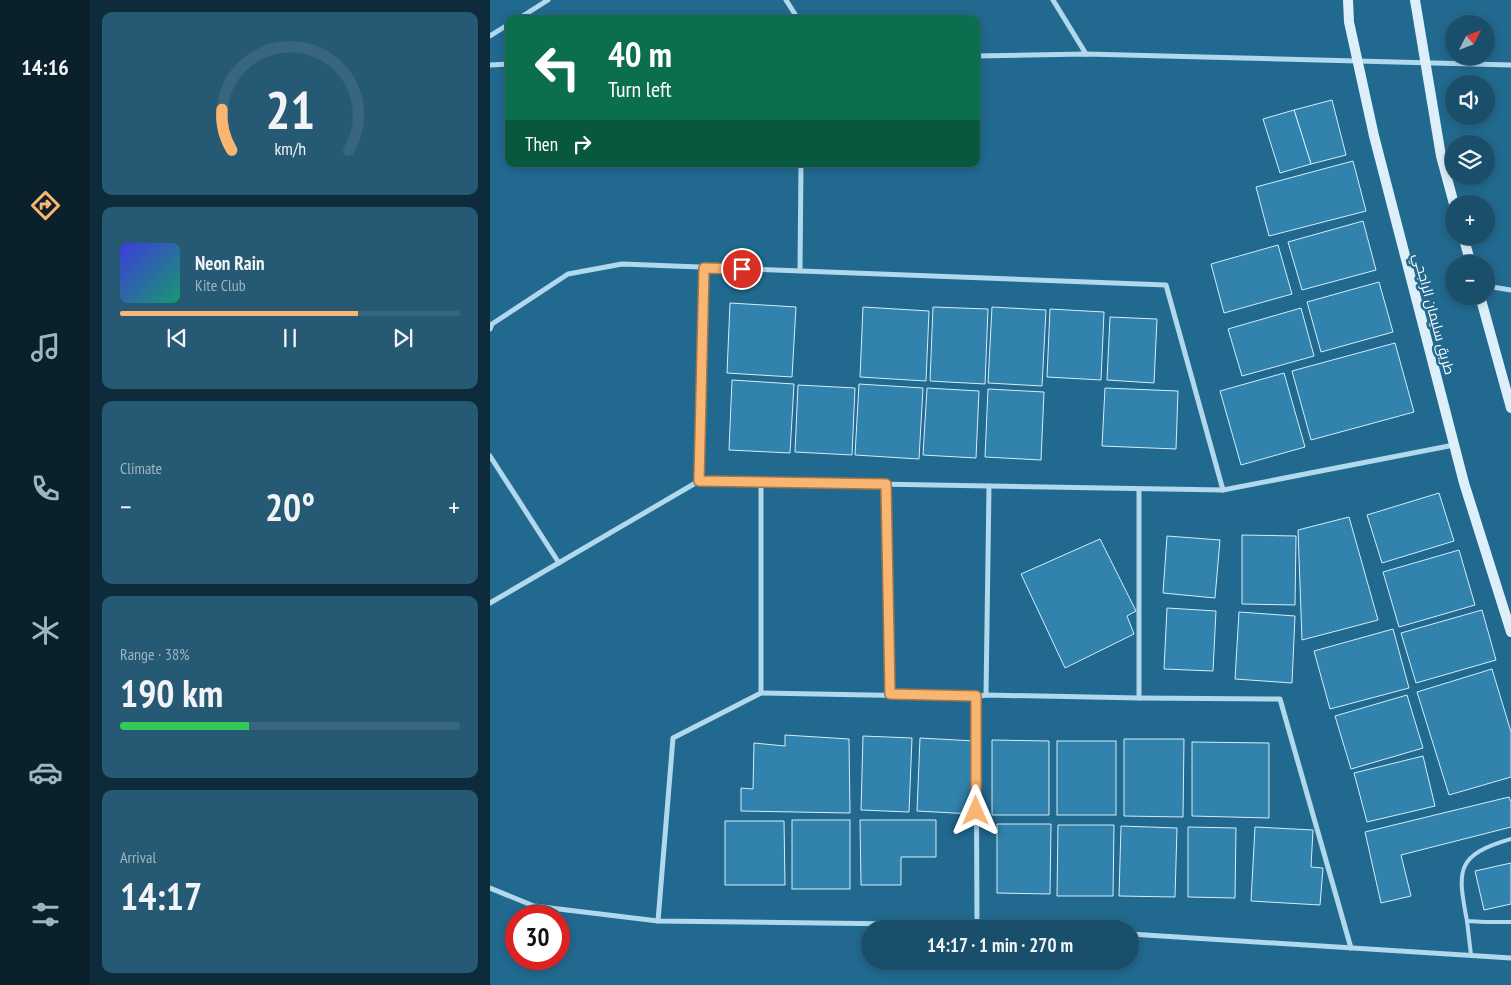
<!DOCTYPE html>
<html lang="en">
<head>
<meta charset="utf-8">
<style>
	body { margin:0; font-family:"PT Sans Narrow",Cairo,sans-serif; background:#265973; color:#f1f3f6; height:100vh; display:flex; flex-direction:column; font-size:19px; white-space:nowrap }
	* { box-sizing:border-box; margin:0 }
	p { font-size:16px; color:#9fb5c1 }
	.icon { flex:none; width:28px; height:28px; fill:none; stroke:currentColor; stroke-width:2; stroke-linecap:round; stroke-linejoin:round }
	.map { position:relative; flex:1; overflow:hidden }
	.drawer { display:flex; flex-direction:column; gap:12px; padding:12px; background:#0e2b3b; width:400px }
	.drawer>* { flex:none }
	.guide { position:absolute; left:15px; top:15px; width:475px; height:152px; border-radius:10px; box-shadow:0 2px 8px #0003,0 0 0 1px #37667e; background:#0b6e4f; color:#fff; overflow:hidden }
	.needle { width:32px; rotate:48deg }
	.tools { position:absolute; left:955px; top:15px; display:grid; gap:10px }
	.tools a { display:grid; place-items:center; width:50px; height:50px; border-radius:50%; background:#194f6b; box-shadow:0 2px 8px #0003,0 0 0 1px #37667e; font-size:25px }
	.speed { position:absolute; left:15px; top:905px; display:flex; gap:10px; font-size:25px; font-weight:700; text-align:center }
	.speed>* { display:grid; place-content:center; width:65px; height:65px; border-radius:50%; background:#194f6b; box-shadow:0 2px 8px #0003,0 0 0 1px #37667e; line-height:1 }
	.speed .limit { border:8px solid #d22; background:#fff; color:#111 }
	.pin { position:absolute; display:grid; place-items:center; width:42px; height:42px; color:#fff; margin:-21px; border:2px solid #fff; border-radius:50%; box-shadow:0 1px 5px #0007 }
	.me { position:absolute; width:55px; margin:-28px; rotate:0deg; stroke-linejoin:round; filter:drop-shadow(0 0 4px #0008) }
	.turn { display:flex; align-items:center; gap:18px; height:105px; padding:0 20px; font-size:22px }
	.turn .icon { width:65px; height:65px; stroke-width:2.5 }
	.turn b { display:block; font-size:35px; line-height:42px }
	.then { display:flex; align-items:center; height:48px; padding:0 20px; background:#0003; gap:10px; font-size:19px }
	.big { font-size:38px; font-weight:700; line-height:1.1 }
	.drawer .widget { flex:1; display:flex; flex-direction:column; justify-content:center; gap:8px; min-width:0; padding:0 18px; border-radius:10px; background:#265973 }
	.drawer .dial { align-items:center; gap:0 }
	.dial svg { height:130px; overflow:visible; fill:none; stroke:#37667e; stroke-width:7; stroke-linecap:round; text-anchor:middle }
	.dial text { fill:#f1f3f6; stroke:none }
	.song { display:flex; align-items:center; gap:15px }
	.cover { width:60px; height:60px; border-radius:8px; background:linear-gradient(135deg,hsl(240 70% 55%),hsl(160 70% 35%)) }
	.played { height:5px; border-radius:2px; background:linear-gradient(90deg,#f9b572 70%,#37667e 70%) }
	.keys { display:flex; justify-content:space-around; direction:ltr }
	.heat { display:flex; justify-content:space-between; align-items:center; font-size:28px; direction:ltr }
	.charge { height:8px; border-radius:4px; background:linear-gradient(90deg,#34c759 38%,#37667e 0) }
	.trip { position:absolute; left:371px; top:920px; width:278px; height:50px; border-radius:25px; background:#194f6b; box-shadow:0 2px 8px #0003,0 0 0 1px #37667e; font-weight:700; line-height:50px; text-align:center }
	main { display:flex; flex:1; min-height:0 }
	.menu { display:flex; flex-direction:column; width:90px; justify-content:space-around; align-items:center; background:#0a202b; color:#9fb5c1 }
	.menu .icon { width:35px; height:35px }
	.menu .current { color:#f9b572 }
	.menu b { font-size:22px; color:#f1f3f6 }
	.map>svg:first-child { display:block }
</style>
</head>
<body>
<main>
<nav class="menu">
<b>14:16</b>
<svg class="icon current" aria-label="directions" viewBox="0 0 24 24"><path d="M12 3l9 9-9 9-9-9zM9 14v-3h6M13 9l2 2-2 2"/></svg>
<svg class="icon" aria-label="music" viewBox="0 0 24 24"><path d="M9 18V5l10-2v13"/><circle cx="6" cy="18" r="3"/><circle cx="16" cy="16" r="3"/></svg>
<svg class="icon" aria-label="phone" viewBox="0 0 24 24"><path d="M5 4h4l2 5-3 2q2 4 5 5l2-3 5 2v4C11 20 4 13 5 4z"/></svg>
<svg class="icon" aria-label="climate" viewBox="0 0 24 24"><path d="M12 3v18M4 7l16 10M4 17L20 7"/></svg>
<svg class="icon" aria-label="car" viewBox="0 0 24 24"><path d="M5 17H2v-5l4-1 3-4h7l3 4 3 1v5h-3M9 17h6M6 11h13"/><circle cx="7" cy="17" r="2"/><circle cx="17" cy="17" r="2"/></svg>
<svg class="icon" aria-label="filters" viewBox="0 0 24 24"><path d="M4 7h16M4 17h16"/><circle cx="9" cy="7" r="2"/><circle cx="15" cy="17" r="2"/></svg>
</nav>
<section class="drawer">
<div class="widget dial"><svg viewBox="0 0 100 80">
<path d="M14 69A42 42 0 1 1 86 69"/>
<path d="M14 69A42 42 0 0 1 8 44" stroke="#f9b572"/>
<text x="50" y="56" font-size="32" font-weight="700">21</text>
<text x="50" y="72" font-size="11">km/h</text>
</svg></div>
<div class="widget">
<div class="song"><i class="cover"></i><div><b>Neon Rain</b><p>Kite Club</p></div></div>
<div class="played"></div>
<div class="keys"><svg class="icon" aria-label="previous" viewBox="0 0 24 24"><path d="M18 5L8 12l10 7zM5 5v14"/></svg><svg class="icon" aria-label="pause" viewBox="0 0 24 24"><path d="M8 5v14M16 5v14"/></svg><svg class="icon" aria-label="next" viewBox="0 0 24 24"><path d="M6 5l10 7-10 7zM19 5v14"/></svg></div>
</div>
<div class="widget"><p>Climate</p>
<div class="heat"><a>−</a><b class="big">20°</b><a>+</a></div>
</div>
<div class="widget"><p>Range · 38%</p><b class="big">190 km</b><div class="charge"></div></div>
<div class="widget"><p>Arrival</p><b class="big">14:17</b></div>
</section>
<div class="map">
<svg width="1021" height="985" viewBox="0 0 1021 985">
	<rect width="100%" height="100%" fill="#21698f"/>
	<g fill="#3182ac" stroke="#d6edf9">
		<path d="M842,100L856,155L821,164L804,110Z"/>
		<path d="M804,110L821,164L790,173L773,119Z"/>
		<path d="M863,161L876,211L779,236L766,187Z"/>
		<path d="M873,221L886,270L812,290L798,242Z"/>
		<path d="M788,245L802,294L734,313L721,264Z"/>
		<path d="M889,282L903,332L831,352L817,302Z"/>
		<path d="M240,303L306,307L302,377L237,373Z"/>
		<path d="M373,307L439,311L436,381L370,377Z"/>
		<path d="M443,307L498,309L495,384L440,381Z"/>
		<path d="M502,307L556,310L552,386L498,383Z"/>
		<path d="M811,308L824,356L752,376L738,329Z"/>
		<path d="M560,309L614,312L611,380L557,377Z"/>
		<path d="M620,317L667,319L664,383L617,380Z"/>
		<path d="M905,343L924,412L821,440L802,371Z"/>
		<path d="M794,373L815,447L751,465L730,391Z"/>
		<path d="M242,380L304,384L300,453L239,450Z"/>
		<path d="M369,384L433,388L429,459L365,455Z"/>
		<path d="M308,385L365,388L362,455L305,452Z"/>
		<path d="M437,388L489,391L486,458L433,455Z"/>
		<path d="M615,388L688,391L686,449L612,446Z"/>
		<path d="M498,389L554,392L551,460L495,457Z"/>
		<path d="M949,493L964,541L892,563L877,515Z"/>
		<path d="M859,517L888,620L812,640L808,530Z"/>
		<path d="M752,535L806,536L805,605L752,604Z"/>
		<path d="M677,536L730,540L725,598L673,593Z"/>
		<path d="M610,539L646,611L637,616L644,634L575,668L531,574Z"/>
		<path d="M969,550L985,605L909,627L893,572Z"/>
		<path d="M677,608L726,611L723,671L674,669Z"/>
		<path d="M992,610L1006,660L926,683L911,633Z"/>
		<path d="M749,612L805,616L802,683L745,679Z"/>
		<path d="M903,629L919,688L840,709L824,651Z"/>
		<path d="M1002,669L1021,732V777L959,795L927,692Z"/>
		<path d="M917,695L933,748L861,769L845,716Z"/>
		<path d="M295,735L359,739L360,813L251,811V788L263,789L264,743L295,746Z"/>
		<path d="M373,736L422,738L419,812L371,810Z"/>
		<path d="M430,738L485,741L482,814L427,811Z"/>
		<path d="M634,739H694L693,817L634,816Z"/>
		<path d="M502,740L559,741V815H502Z"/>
		<rect x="567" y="741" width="59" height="74"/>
		<path d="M702,742L779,743V818L702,816Z"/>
		<path d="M933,756L945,806L877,822L864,773Z"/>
		<path d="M1019,797L1021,802V827L911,855L921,896L891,903L875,832Z"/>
		<rect x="302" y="820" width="58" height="69"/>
		<path d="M370,820H446V857H411V885H371Z"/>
		<path d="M235,821H294L295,885H235Z"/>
		<path d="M507,824H561L560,894L507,893Z"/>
		<path d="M568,825H624L623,896H567Z"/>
		<path d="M631,826L687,828L685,897L629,896Z"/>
		<path d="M698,827L746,828L745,898L698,897Z"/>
		<path d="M765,827L823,830L821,867L833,868L830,905L761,901Z"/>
		<path d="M1021,863V904L994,910L985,871Z"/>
	</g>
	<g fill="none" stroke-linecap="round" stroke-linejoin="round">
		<g stroke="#b1d8ec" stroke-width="4">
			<path d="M1021,839C966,855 967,869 977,921L995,922H1021"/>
			<path d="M977,921L981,955"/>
		</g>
		<g stroke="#b1d8ec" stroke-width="5">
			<path d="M296,0L308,19"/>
			<path d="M563,0L596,54"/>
			<path d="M28,19L58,0"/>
			<path d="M0,36L19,24"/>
			<path d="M486,56L596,54L1021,65"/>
			<path d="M0,65L19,64"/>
			<path d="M310,271L311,164"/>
			<path d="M996,286L1021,290"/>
			<path d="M0,329L2,324L78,274L132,264L676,285L733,490"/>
			<path d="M0,456L69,563"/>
			<path d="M209,481L214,268"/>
			<path d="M271,482V693"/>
			<path d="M397,484L400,694"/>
			<path d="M0,603L209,481L733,490L964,445"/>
			<path d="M496,695L499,486"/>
			<path d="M486,697L487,925"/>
			<path d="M649,698V489"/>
			<path d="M0,888L44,906L168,921L487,925L554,929"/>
			<path d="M168,921L183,738L271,693L486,697L496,695L649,698L790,699L861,948"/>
			<path d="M640,934L1021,958"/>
		</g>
		<g stroke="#ddeff9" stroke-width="10">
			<path d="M858,0L859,22L884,136L974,483L1021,632"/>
			<path d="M925,0L951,156L964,204"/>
			<path d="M973,236L981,264"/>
			<path d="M990,296L1021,408"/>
		</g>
	</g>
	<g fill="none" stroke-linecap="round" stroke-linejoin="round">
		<g stroke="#a2764a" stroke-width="12">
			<path id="route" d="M252,269L214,268L209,481L396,484L400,694L486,696V811"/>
		</g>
		<use href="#route" stroke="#f9b572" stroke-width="9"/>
	</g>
	<g text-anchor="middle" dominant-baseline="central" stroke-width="5" stroke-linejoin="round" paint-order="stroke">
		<g font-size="14" fill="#fff" stroke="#21698f">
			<text transform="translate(944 314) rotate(75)">طريق سليمان الراجحي</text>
		</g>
	</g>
</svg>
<div class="tools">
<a><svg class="needle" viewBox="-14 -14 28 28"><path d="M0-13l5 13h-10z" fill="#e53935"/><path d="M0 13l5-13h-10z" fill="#9fb5c1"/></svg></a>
<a><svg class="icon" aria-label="sound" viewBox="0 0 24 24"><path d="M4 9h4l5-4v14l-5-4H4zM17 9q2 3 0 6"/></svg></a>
<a><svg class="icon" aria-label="layers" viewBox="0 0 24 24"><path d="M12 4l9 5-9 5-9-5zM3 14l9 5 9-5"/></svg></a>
<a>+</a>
<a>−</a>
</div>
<div class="speed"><div class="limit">30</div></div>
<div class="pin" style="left:252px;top:269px;background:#d93025"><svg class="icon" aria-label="arrive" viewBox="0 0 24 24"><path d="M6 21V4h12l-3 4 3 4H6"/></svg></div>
<svg class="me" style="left:486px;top:811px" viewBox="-20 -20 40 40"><path d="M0-17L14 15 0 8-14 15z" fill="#f9b572" stroke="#fff" stroke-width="4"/></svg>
<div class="trip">14:17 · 1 min · 270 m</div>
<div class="guide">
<div class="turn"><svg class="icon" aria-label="left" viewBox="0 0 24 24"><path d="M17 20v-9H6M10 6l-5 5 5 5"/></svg><div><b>40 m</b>Turn left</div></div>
<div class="then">Then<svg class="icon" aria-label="right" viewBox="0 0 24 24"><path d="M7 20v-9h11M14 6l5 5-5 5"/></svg></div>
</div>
</div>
</main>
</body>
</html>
